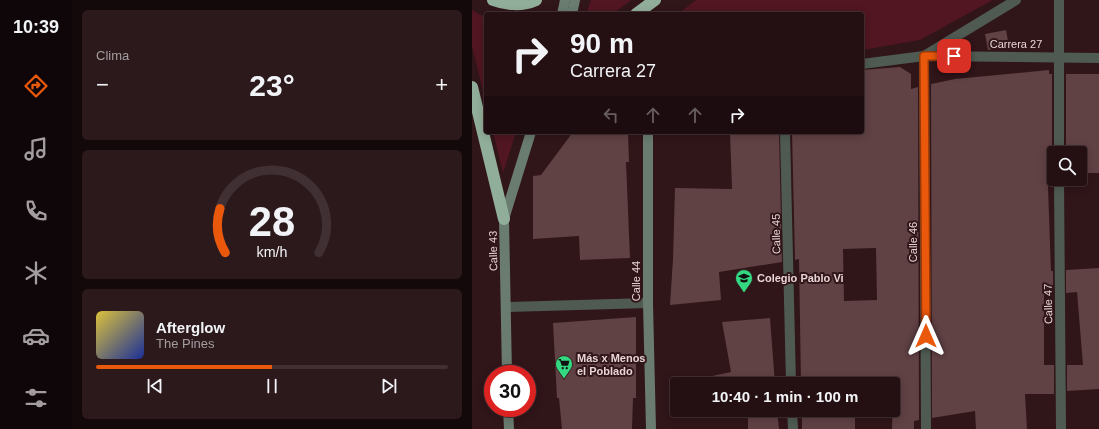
<!DOCTYPE html>
<html lang="es">
<head>
<meta charset="utf-8">
<style>
	body { margin:0; font-family:Arial,sans-serif; background:#2c191c; color:#f1f3f6; height:100vh; display:flex; flex-direction:column; font-size:15px; white-space:nowrap }
	* { box-sizing:border-box; margin:0 }
	p { font-size:13px; color:#a39da0 }
	.icon { flex:none; width:22px; height:22px; fill:none; stroke:currentColor; stroke-width:2; stroke-linecap:round; stroke-linejoin:round }
	.map { position:relative; flex:1; overflow:hidden }
	.drawer { display:flex; flex-direction:column; gap:10px; padding:10px; background:#14090a; width:400px }
	.drawer>* { flex:none }
	.top-card { position:absolute; left:12px; top:12px; width:380px; height:122px; border-radius:4px; box-shadow:0 2px 10px #0003,0 0 0 1px #413033; background:#241013; color:#f1f3f6; overflow:hidden }
	.tools { position:absolute; left:575px; top:146px; display:grid; gap:8px }
	.tools a { display:grid; place-items:center; width:40px; height:40px; border-radius:4px; background:#241013; box-shadow:0 2px 10px #0003,0 0 0 1px #413033; font-size:20px }
	.speed { position:absolute; left:12px; top:365px; display:flex; gap:8px; font-size:20px; font-weight:700; text-align:center }
	.speed>* { display:grid; place-content:center; width:52px; height:52px; border-radius:50%; background:#241013; box-shadow:0 2px 10px #0003,0 0 0 1px #413033; line-height:1 }
	.speed .limit { border:6px solid #d22; background:#fff; color:#111 }
	.pin { position:absolute; display:grid; place-items:center; width:34px; height:34px; color:#fff; margin:-17px; border-radius:8px; box-shadow:0 2px 6px #0006 }
	.me { position:absolute; width:44px; margin:-22px; rotate:0deg; stroke-linejoin:round; filter:drop-shadow(0 0 3px #0008) }
	.turn { display:flex; align-items:center; gap:14px; height:84px; padding:0 20px; font-size:18px }
	.turn .icon { width:52px; height:52px; stroke-width:2.5 }
	.turn b { display:block; font-size:28px; line-height:34px }
	.lanes { display:flex; align-items:center; height:38px; padding:0 20px; background:#0003; justify-content:center; gap:20px; direction:ltr }
	.lanes .off { opacity:.35 }
	.big { font-size:30px; font-weight:700; line-height:1.1 }
	.drawer .tile { flex:1; display:flex; flex-direction:column; justify-content:center; gap:6px; min-width:0; padding:0 14px; border-radius:6px; background:#2c191c }
	.drawer .dial { align-items:center; gap:0 }
	.dial svg { height:104px; overflow:visible; fill:none; stroke:#413033; stroke-width:7; stroke-linecap:round; text-anchor:middle }
	.dial text { fill:#f1f3f6; stroke:none }
	.song { display:flex; align-items:center; gap:12px }
	.cover { width:48px; height:48px; border-radius:6px; background:linear-gradient(135deg,hsl(50 70% 55%),hsl(230 70% 35%)) }
	.played { height:4px; border-radius:2px; background:linear-gradient(90deg,#ea580c 50%,#413033 50%) }
	.keys { display:flex; justify-content:space-around; direction:ltr }
	.heat { display:flex; justify-content:space-between; align-items:center; font-size:22px; direction:ltr }
	.trip { position:absolute; left:198px; top:377px; width:230px; height:40px; border-radius:4px; background:#241013; box-shadow:0 2px 10px #0003,0 0 0 1px #413033; font-weight:700; line-height:40px; text-align:center }
	main { display:flex; flex:1; min-height:0 }
	.tab-bar { display:flex; flex-direction:column; width:72px; justify-content:space-around; align-items:center; background:#0e0608; color:#a39da0 }
	.tab-bar .icon { width:28px; height:28px }
	.tab-bar .on { color:#ea580c }
	.tab-bar b { font-size:18px; color:#f1f3f6 }
	.map>svg:first-child { display:block }
</style>
</head>
<body>
<main>
<nav class="tab-bar">
<b>10:39</b>
<svg class="icon on" aria-label="directions" viewBox="0 0 24 24"><path d="M12 3l9 9-9 9-9-9zM9 14v-3h6M13 9l2 2-2 2"/></svg>
<svg class="icon" aria-label="music" viewBox="0 0 24 24"><path d="M9 18V5l10-2v13"/><circle cx="6" cy="18" r="3"/><circle cx="16" cy="16" r="3"/></svg>
<svg class="icon" aria-label="phone" viewBox="0 0 24 24"><path d="M5 4h4l2 5-3 2q2 4 5 5l2-3 5 2v4C11 20 4 13 5 4z"/></svg>
<svg class="icon" aria-label="climate" viewBox="0 0 24 24"><path d="M12 3v18M4 7l16 10M4 17L20 7"/></svg>
<svg class="icon" aria-label="car" viewBox="0 0 24 24"><path d="M5 17H2v-5l4-1 3-4h7l3 4 3 1v5h-3M9 17h6M6 11h13"/><circle cx="7" cy="17" r="2"/><circle cx="17" cy="17" r="2"/></svg>
<svg class="icon" aria-label="filters" viewBox="0 0 24 24"><path d="M4 7h16M4 17h16"/><circle cx="9" cy="7" r="2"/><circle cx="15" cy="17" r="2"/></svg>
</nav>
<section class="drawer">
<div class="tile"><p>Clima</p>
<div class="heat"><a>−</a><b class="big">23°</b><a>+</a></div>
</div>
<div class="tile dial"><svg viewBox="0 0 100 80">
<path d="M14 69A42 42 0 1 1 86 69"/>
<path d="M14 69A42 42 0 0 1 10 35" stroke="#ea580c"/>
<text x="50" y="56" font-size="32" font-weight="700">28</text>
<text x="50" y="72" font-size="11">km/h</text>
</svg></div>
<div class="tile">
<div class="song"><i class="cover"></i><div><b>Afterglow</b><p>The Pines</p></div></div>
<div class="played"></div>
<div class="keys"><svg class="icon" aria-label="previous" viewBox="0 0 24 24"><path d="M18 5L8 12l10 7zM5 5v14"/></svg><svg class="icon" aria-label="pause" viewBox="0 0 24 24"><path d="M8 5v14M16 5v14"/></svg><svg class="icon" aria-label="next" viewBox="0 0 24 24"><path d="M6 5l10 7-10 7zM19 5v14"/></svg></div>
</div>
</section>
<div class="map">
<svg width="627" height="429" viewBox="0 0 627 429">
	<rect width="100%" height="100%" fill="#301519"/>
	<g fill="#511621">
		<path d="M119,0H159L141,14H114Z"/>
		<path d="M224,0H521L448,40L390,50V14H206Z"/>
		<path d="M0,10L14,18V103L0,46Z"/>
		<path d="M21,132H44L31,173Z"/>
	</g>
	<g fill="#604144" fill-rule="evenodd">
		<path d="M534,30L537,46L516,50L513,34Z"/>
		<path d="M428,67L439,74V89L446,87L447,420L442,421V429H420L421,384H420V381H383V384H329L327,259L323,260L320,132H390V70ZM404,248L405,300L372,301L371,249Z"/>
		<path d="M577,70V74H580V153L582,159H575L579,271H581V294L572,295V365H582V394H553L555,429H504L503,411L460,418L459,84L483,79Z"/>
		<path d="M594,74H627V173H608V153H594Z"/>
		<path d="M101,132H156L157,162H154L158,258L108,260L107,236L61,239V176L69,175Z"/>
		<path d="M258,132H307L310,262L247,272L249,300L198,305L201,259L203,188L260,189Z"/>
		<path d="M627,268V389L595,391V365H611L605,292L594,293V270Z"/>
		<path d="M164,317V398H161L160,429H90L87,398H85L81,323Z"/>
		<path d="M298,318L303,384H226V379L259,372L250,322Z"/>
		<path d="M276,410H305L307,429H276Z"/>
		<rect x="330" y="410" width="53" height="19"/>
	</g>
	<g fill="none" stroke-linecap="round" stroke-linejoin="round">
		<g stroke="#4f5b52" stroke-width="10">
			<path d="M587,0V153"/>
			<path d="M390,64L452,56L627,58"/>
			<path d="M313,132L319,384"/>
			<path d="M587,179L589,429"/>
			<path d="M34,307L176,303"/>
			<path d="M320,410L321,429"/>
			<path d="M454,429L452,56L544,0"/>
		</g>
		<g stroke="#6a7c6f" stroke-width="10">
			<path d="M90,14L93,0"/>
			<path d="M100,14L103,0"/>
			<path d="M176,132V303L179,429"/>
			<path d="M35,374L32,219L59,132"/>
			<path d="M36,408L37,429"/>
		</g>
		<g stroke="#91ae9a" stroke-width="12">
			<path d="M21,0C34,5 51,6 64,0"/>
			<path d="M164,14L183,0"/>
			<path d="M0,87L32,219"/>
		</g>
	</g>
	<g fill="none" stroke-linecap="round" stroke-linejoin="round">
		<g stroke="#983908" stroke-width="10">
			<path id="route" d="M454,336L452,56H482"/>
		</g>
		<use href="#route" stroke="#ea580c" stroke-width="7"/>
	</g>
	<defs>
		<g id="school-pin" transform="scale(0.9)"><path d="M0 17L-7.5 6A9.5 9.5 0 1 1 7.5 6Z" fill="#34d881" stroke="#301519"/><path d="M0-5L7-2L0 1L-7-2ZM-4 1L0 2.5L4 1V4Q0 6-4 4Z" fill="#111"/></g>
		<g id="supermarket-pin" transform="scale(0.9)"><path d="M0 17L-7.5 6A9.5 9.5 0 1 1 7.5 6Z" fill="#34d881" stroke="#301519"/><path d="M-6-5.5h2.5l.6 2H6L4.5 2H-2.5L-4.4-4H-6ZM-1.5 3.2a1.3 1.3 0 1 0 .1 0ZM3 3.2a1.3 1.3 0 1 0 .1 0Z" fill="#111"/></g>
	</defs>
	<g fill-rule="evenodd">
		<use href="#school-pin" x="272" y="278"/>
		<use href="#supermarket-pin" x="92" y="364"/>
	</g>
	<g text-anchor="middle" dominant-baseline="central" stroke-width="4" stroke-linejoin="round" paint-order="stroke">
		<g font-size="11" fill="#e9d5d6" stroke="#301519">
			<text x="544" y="44">Carrera 27</text>
			<text transform="translate(304 234) rotate(-91)">Calle 45</text>
			<text transform="translate(441 242) rotate(-90)">Calle 46</text>
			<text transform="translate(21 251) rotate(-91)">Calle 43</text>
			<text transform="translate(164 281) rotate(-90)">Calle 44</text>
			<text transform="translate(576 304) rotate(-91)">Calle 47</text>
		</g>
		<g font-size="11" font-weight="bold" fill="#e9d5d6" stroke="#301519" text-anchor="start">
			<text x="285" y="278">Colegio Pablo Vi</text>
			<text x="105" y="358">Más x Menos<tspan x="105" dy="13">el Poblado</tspan></text>
		</g>
	</g>
</svg>
<div class="tools">
<a><svg class="icon" aria-label="search" viewBox="0 0 24 24"><circle cx="10" cy="10" r="6"/><path d="M15 15l6 6"/></svg></a>
</div>
<div class="speed"><div class="limit">30</div></div>
<div class="pin" style="left:482px;top:56px;background:#d93025"><svg class="icon" aria-label="arrive" viewBox="0 0 24 24"><path d="M6 21V4h12l-3 4 3 4H6"/></svg></div>
<svg class="me" style="left:454px;top:336px" viewBox="-20 -20 40 40"><path d="M0-17L14 15 0 8-14 15z" fill="#ea580c" stroke="#fff" stroke-width="4"/></svg>
<div class="trip">10:40 · 1 min · 100 m</div>
<div class="top-card">
<div class="turn"><svg class="icon" aria-label="right" viewBox="0 0 24 24"><path d="M7 20v-9h11M14 6l5 5-5 5"/></svg><div><b>90 m</b>Carrera 27</div></div>
<div class="lanes"><svg class="icon off" aria-label="left" viewBox="0 0 24 24"><path d="M17 20v-9H6M10 6l-5 5 5 5"/></svg><svg class="icon off" aria-label="ahead" viewBox="0 0 24 24"><path d="M12 20V5M6 11l6-6 6 6"/></svg><svg class="icon off" aria-label="ahead" viewBox="0 0 24 24"><path d="M12 20V5M6 11l6-6 6 6"/></svg><svg class="icon" aria-label="right" viewBox="0 0 24 24"><path d="M7 20v-9h11M14 6l5 5-5 5"/></svg></div>
</div>
</div>
</main>
</body>
</html>
